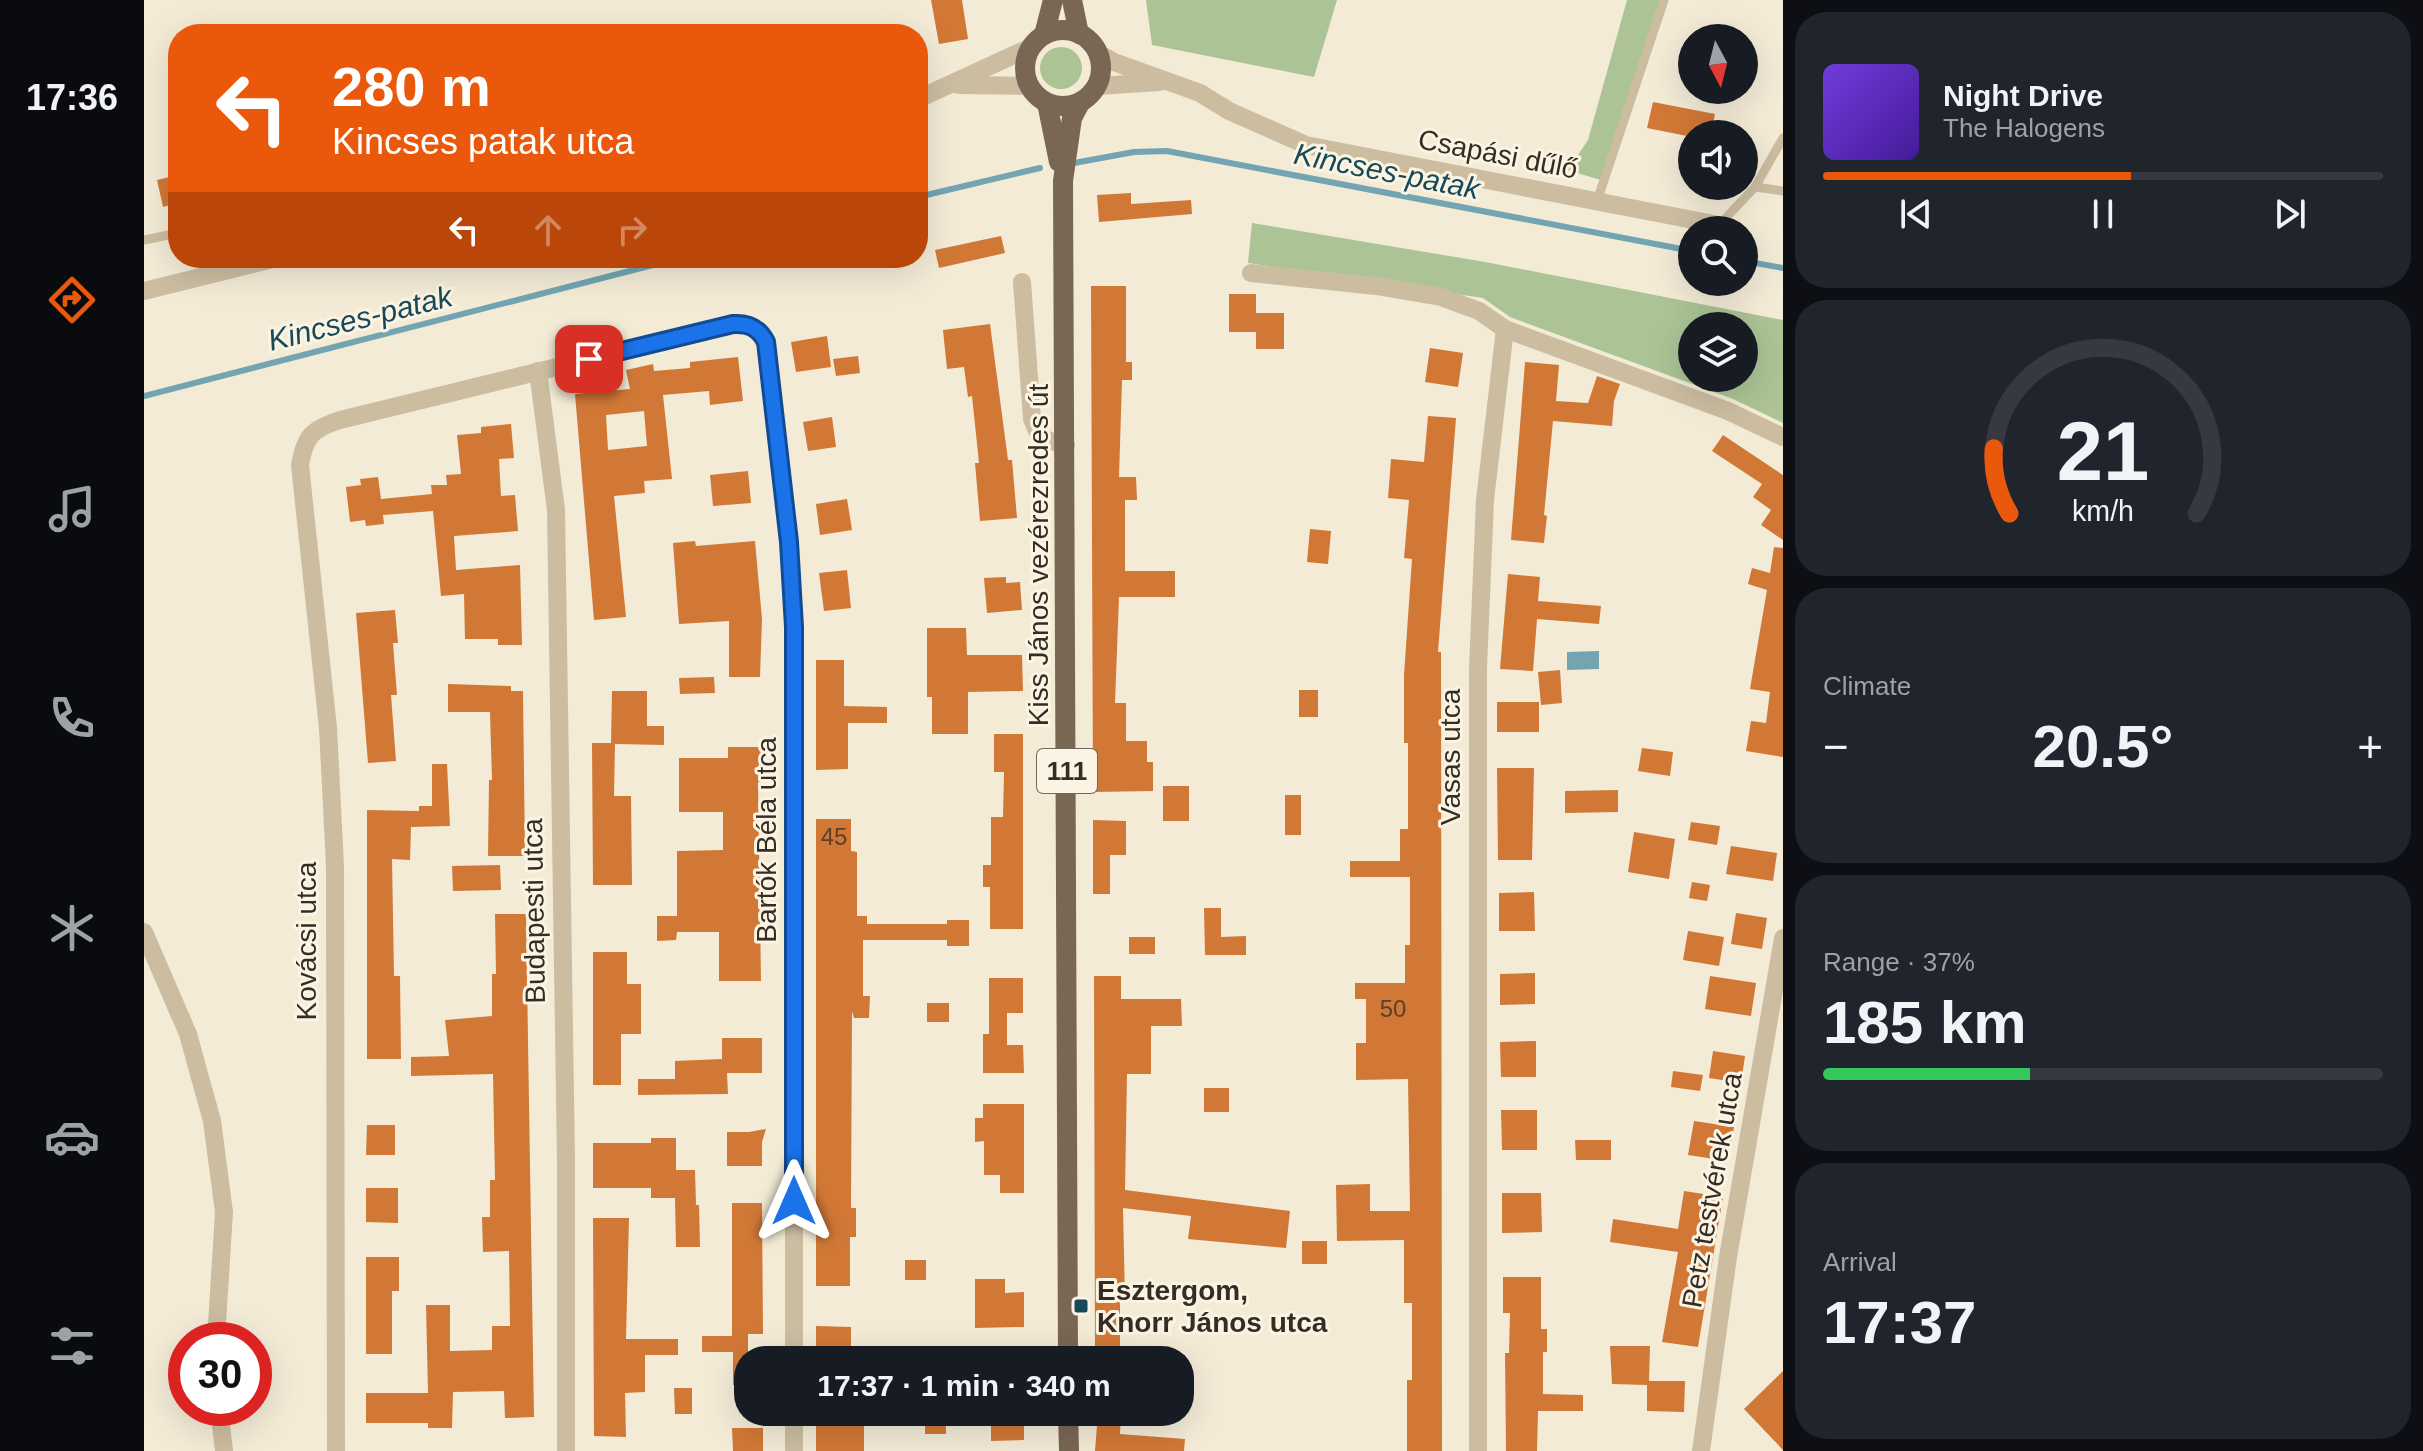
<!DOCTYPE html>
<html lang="en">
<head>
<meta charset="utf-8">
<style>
	body { margin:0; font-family:Helvetica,sans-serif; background:#20242c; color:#f1f3f6; height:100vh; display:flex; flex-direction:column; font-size:30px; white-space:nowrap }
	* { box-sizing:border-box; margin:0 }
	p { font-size:26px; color:#9ea1a6 }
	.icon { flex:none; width:44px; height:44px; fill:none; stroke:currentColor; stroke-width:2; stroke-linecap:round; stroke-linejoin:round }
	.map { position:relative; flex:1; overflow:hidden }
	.side { display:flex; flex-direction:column; gap:12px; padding:12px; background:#0d0f14; width:640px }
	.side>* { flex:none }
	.top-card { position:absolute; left:24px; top:24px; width:760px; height:244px; border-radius:32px; box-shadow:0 8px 32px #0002; background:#ea580c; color:#fff; overflow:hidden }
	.needle { width:52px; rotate:173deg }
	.controls { position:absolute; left:1534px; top:24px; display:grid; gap:16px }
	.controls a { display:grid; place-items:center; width:80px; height:80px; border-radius:50%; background:#171b24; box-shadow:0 8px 32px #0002; font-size:40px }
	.speed { position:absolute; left:24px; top:1322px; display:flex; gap:16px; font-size:40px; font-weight:700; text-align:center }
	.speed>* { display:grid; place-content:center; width:104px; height:104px; border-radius:50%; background:#171b24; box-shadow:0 8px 32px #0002; line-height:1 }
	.speed .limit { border:12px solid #d22; background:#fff; color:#111 }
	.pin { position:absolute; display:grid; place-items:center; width:68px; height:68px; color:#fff; margin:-34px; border-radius:16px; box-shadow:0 4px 12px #0006 }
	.me { position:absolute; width:88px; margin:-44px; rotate:0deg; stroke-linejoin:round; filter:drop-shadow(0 0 6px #0008) }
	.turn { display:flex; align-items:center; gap:28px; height:168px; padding:0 32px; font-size:36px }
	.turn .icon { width:104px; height:104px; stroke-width:2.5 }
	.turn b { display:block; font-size:56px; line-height:68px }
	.lanes { display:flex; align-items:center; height:76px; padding:0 32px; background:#0003; justify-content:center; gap:40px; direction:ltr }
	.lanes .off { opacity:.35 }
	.big { font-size:60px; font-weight:800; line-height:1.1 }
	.side .tile { flex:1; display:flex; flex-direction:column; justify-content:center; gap:12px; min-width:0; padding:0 28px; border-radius:32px; background:#20242c }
	.side .dial { align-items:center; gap:0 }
	.dial svg { height:208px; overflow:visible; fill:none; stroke:#363941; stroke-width:7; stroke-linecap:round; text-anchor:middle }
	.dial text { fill:#f1f3f6; stroke:none }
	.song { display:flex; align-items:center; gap:24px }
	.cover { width:96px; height:96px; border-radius:12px; background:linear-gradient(135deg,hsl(260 70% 55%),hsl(260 70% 35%)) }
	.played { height:8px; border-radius:4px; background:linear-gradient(90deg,#ea580c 55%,#363941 55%) }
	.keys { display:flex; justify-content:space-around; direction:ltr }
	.heat { display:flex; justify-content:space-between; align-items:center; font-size:44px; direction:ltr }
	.charge { height:12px; border-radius:6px; background:linear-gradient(90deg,#34c759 37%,#363941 0) }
	.trip { position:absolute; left:590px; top:1346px; width:460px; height:80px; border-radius:32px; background:#171b24; box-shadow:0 8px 32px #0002; font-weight:800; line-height:80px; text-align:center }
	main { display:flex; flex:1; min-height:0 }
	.tabs { display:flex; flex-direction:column; width:144px; justify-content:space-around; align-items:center; background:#090b0e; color:#9ea1a6 }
	.tabs .icon { width:56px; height:56px }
	.tabs .selected { color:#ea580c }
	.tabs b { font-size:36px; color:#f1f3f6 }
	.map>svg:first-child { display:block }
</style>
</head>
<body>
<main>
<nav class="tabs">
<b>17:36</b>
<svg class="icon selected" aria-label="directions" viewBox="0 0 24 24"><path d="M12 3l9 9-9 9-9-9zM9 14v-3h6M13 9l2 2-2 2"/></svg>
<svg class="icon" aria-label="music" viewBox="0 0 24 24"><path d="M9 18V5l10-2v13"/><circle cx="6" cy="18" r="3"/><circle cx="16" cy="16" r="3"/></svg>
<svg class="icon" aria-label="phone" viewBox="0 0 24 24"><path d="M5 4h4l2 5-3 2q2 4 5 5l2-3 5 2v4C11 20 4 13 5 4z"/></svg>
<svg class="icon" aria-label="climate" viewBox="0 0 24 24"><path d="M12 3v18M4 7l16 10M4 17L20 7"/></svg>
<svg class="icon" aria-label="car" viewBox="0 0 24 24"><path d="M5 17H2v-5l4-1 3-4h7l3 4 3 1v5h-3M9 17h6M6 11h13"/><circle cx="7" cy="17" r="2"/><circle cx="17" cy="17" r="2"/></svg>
<svg class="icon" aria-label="filters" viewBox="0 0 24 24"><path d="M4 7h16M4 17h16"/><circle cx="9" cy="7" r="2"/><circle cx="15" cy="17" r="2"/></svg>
</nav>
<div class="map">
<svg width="1639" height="1451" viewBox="0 0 1639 1451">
	<rect width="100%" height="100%" fill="#f3ebd6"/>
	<g fill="#abc395" fill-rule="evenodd">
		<path d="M1002,0H1193L1170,77L1008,45Z"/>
		<path d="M1483,0H1517L1460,181L1410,166L1432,158L1444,140Z"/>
		<circle cx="917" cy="68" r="21"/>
		<path d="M1108,223L1341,262L1639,320V423L1589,399L1366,317L1339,298L1104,263ZM1548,326H1600V378H1548Z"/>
	</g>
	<path fill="#72a4b2" d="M1455,651V669L1423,670V652Z"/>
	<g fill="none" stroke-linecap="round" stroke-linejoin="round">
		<g stroke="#72a4b2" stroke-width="6">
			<path d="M930,163L990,152L1023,151L1548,251"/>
			<path d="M774,197L896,168"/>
			<path d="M1600,261L1639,268"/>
			<path d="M0,396L536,258"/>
		</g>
	</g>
	<g fill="#d17836" fill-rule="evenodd">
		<path d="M787,0H818L824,39L795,44Z"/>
		<path d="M1509,102L1571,114L1567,134H1548V137L1503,128Z"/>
		<path d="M34,175V203L19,207L13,180Z"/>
		<path d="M987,193V204L1047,200L1048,214L955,222L953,195Z"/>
		<path d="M857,236L861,253L795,268L791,250Z"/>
		<path d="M947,286H982V362H988V380H978L975,477H992L993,500H981V571H1031V597H975L971,703H982V741H1003V762H1009V791L949,792Z"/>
		<path d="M1085,294H1112V313H1140V349H1112V332H1085Z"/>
		<path d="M846,324L864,460H868L873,518L836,521L831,463H835L828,396L824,397L820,367L803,369L799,330Z"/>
		<path d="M683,336L687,367L652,372L647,342Z"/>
		<path d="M1286,348L1319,353L1314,387L1281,382Z"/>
		<path d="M714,356L716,373L692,376L689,359Z"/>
		<path d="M594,357L599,401L566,405L565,391L519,395L528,479L500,481L501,493L470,496L482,617L450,620L431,394L486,389L482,370L509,364L510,371L546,368V362ZM500,411L503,446L464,450L462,415Z"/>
		<path d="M1381,362L1415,365L1412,401L1444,403L1453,376L1476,384L1470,401L1468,426L1409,421L1400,515L1403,516L1400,543L1367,540Z"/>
		<path d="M1284,416L1312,418L1294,652H1297L1298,1451H1263V1380H1268V1303H1260V1240L1193,1241L1192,1185L1226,1184V1211H1266L1264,1079L1212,1080V1043H1222V999H1211V983H1261V945H1266V877H1206V861H1256V829H1264V743H1260V675L1268,559L1260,558L1265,500L1244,498L1247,459L1280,462Z"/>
		<path d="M688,417L692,447L664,451L659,422Z"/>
		<path d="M367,424L370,458L355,459L357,496L371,495L374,531L310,536L312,570L376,565L378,645H354V639H321L320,594L297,596L289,511L239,515L240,524L222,526L221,520L206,522L202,487L217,485L216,479L234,477L237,499L288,494L287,485H303L302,475L317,474L313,435L337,433V427Z"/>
		<path d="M1579,435L1639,475V540L1617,525L1627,510L1609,497L1618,484L1568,451Z"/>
		<path d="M604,471L607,503L569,506L566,475Z"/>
		<path d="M703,499L708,530L676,535L672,504Z"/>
		<path d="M1166,529L1187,531L1184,564L1163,562Z"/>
		<path d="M551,541L552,546L611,541L618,619L616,677H585V621L535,624L529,543Z"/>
		<path d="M1630,547L1639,548V757L1602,751L1607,721L1622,723L1626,692L1606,689L1623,590L1604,584L1608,568L1626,573Z"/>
		<path d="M703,570L707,608L680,611L675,573Z"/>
		<path d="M1364,574L1396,577L1394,601L1457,606L1455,624L1393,619L1389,671L1356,669Z"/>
		<path d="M862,577V583L876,582L878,610L843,613L840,578Z"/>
		<path d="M251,610L254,643H249L253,695H247L252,761L224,763L212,613Z"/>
		<path d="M783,628H822L823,655H878L879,691L824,692V734H788V697H783Z"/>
		<path d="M672,660H700V706L743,707V723H704V769L672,770Z"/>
		<path d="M1416,670L1418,703L1397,705L1394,672Z"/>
		<path d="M570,677L571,693L536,694L535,678Z"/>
		<path d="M304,684L367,686V691H379L381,856H344L345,780H348L346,712H304Z"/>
		<rect x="1155" y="690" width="19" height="27"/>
		<path d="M468,691H503V726H520V745L471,744L470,796H487L488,885H449L448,743H467Z"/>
		<rect x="1353" y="702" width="42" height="30"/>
		<path d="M850,734H879V929H846V887H839V865H847V817H859L860,772H850Z"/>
		<path d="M584,747H617V782H614L617,981H575V932H533L532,940L513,941V916H533V851L579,850V812H535V758H584Z"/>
		<path d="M1498,748L1529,752L1526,776L1494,771Z"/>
		<path d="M288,764H303L306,826L267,827L266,860L248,859L250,976H256L257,1059H223V810L275,811V806H288Z"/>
		<path d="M1353,768H1390L1388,860H1354Z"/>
		<rect x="1019" y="786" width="26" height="35"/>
		<path d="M1474,790V812L1421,813V791Z"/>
		<rect x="1141" y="795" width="16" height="40"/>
		<path d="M672,819H707V851L713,852V916H723V924H803V920H825V946H803V940H719V996H726L725,1018H710L708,1011L707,1208H712V1237H706V1286H672Z"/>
		<path d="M949,820L982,821V855H966V894H949Z"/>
		<path d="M1547,822L1576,826L1573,845L1544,840Z"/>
		<path d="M1490,832L1531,839L1525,879L1484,872Z"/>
		<path d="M1587,846L1633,853L1629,881L1582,874Z"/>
		<path d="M356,865L357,890L309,891L308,866Z"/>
		<path d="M1548,882L1566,885L1563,901L1545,898Z"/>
		<path d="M1390,892L1391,931H1355V893Z"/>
		<path d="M1060,908H1077V937L1102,936V955H1061Z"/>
		<path d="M1592,913L1623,918L1618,949L1587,944Z"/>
		<path d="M351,914H382L390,1417L361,1418L360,1391L309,1392L308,1428H284V1423H222V1393H284L282,1305H306V1351L348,1350V1326H366L365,1251L339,1252L338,1217H346V1180H351L349,1074L267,1076V1057L305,1056L301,1020L348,1016V974H352Z"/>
		<path d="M1544,931L1580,937L1575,966L1539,960Z"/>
		<rect x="985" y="937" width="26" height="17"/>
		<path d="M449,952H483V984H497V1034H477V1085H449Z"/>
		<path d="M1391,973V1004L1356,1005V974Z"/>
		<path d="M950,976H977V999H1037L1038,1026H1007V1074H983L981,1190L1146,1211L1142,1248L1044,1239L1047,1216L979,1208L981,1299H976V1360H951Z"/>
		<path d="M1566,976L1612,983L1607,1016L1561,1009Z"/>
		<path d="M845,978H879V1013H863V1045H879L880,1073H839V1034H845Z"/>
		<rect x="783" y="1003" width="22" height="19"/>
		<path d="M578,1038H618V1073H583L584,1094L494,1095V1079H531V1061L578,1059Z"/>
		<path d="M1392,1041V1077H1357L1356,1042Z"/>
		<path d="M1569,1051L1601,1056L1597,1083L1565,1078Z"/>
		<path d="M1529,1071L1559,1075L1556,1091L1527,1087Z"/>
		<rect x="1060" y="1088" width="25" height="24"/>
		<path d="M839,1104H880V1193H856V1175H840V1141L831,1142V1118H839Z"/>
		<path d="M1357,1110H1393V1150H1358Z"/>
		<path d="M1550,1121L1590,1127L1584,1161L1544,1155Z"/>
		<path d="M223,1125H251V1155H222Z"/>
		<path d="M622,1129L618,1142V1166H583V1132H605Z"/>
		<path d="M507,1138H532V1170H551L552,1205H555L556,1247H532L531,1198H507V1188H449V1143H507Z"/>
		<path d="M1431,1140H1467V1160H1432Z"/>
		<path d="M222,1188H254V1223L222,1222Z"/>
		<path d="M1540,1191L1579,1197L1554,1347L1518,1342L1534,1252L1466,1242L1469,1219L1534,1229Z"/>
		<path d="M1358,1193H1397L1398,1232L1358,1233Z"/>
		<path d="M588,1203H618L619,1334H604V1385H589V1352H558V1336H588Z"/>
		<path d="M449,1218H485L482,1339H534V1355H501V1392L481,1393L482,1437L450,1436Z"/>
		<rect x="1158" y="1241" width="25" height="23"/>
		<path d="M222,1257H255V1291H248V1354H222Z"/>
		<rect x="761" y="1260" width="21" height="20"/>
		<path d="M1359,1277H1397V1329H1403V1352H1399V1394L1439,1395V1411H1394L1393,1451H1362L1361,1353H1365L1366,1313H1359Z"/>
		<path d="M831,1279H861V1293L880,1292V1327L831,1328Z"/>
		<path d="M672,1326L707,1327V1360H672Z"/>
		<path d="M1466,1346H1506L1505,1381H1541L1540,1412L1503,1411V1385L1468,1384Z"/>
		<path d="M1639,1371V1450L1600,1409Z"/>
		<path d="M530,1388H548V1414H531Z"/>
		<path d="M672,1412L720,1413V1451H672Z"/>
		<rect x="781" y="1412" width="21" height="22"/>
		<path d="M847,1412H880V1440L847,1441Z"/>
		<path d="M954,1412H977L976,1434L1041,1439L1040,1451H951Z"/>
		<path d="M588,1428H619V1451H589Z"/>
	</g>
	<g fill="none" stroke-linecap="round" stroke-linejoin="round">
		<g stroke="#ccbda1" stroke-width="9">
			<path d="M1611,187L1639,191"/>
			<path d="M1453,201L1520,0"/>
			<path d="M1575,225L1611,187L1639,138"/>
			<path d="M0,240L34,233"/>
		</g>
		<g stroke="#ccbda1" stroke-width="18">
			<path d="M954,53L970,62L1056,93L1085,111L1162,145L1575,225"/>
			<path d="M815,85L885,86"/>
			<path d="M953,86L1016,82"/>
			<path d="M774,99L887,47"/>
			<path d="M1107,273L1232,286L1297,297L1335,311L1361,329L1584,411L1639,437"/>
			<path d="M878,282L888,419L896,438L922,445"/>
			<path d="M0,291L133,258"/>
			<path d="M394,371L412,510L422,1161V1451"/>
			<path d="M0,932L44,1034L68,1121L80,1212L72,1340"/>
			<path d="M75,1408L80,1451"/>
			<path d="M650,1412V1451"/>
			<path d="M192,1451L191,866L184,728L156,465C161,436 168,429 196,420L589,324C605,323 615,328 622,342L645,542L650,627V1360"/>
			<path d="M1334,1451V669L1341,500L1361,329"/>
			<path d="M1557,1451L1584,1257L1639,938"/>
		</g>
		<g stroke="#796754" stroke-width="20">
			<path d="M928,0L935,34"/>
			<circle cx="919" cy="68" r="38"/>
			<path d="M900,35L909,0"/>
			<path d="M903,103L915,162"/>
			<path d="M924,1360L919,181L928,118L936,103"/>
			<path d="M924,1412L925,1451"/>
		</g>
	</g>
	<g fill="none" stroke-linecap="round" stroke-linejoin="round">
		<g stroke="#114b97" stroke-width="20">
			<path id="route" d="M445,359L589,324C605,323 615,328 622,342L645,542L650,627V1201"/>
		</g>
		<use href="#route" stroke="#1a73e8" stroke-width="14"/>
	</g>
	<rect fill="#17495a" stroke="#fbf4e2" stroke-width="3" x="929" y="1298" width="16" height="16" rx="4"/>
	<g text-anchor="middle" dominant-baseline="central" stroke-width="6" stroke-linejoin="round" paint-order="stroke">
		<g font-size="24" fill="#5c4029">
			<text x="690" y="836">45</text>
			<text x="1249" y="1008">50</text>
		</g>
		<rect fill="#fbf4e2" stroke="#70695e" stroke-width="2" x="893" y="749" width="60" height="44" rx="6"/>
		<g font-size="26" font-weight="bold" fill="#352d25">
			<text x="923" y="771">111</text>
		</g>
		<g font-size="28" fill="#352d25" stroke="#fbf4e2">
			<text transform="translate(1354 154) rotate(11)">Csapási dűlő</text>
			<text transform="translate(894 555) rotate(-90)">Kiss János vezérezredes út</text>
			<text transform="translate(1306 757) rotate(-90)">Vasas utca</text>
			<text transform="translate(622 840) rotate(-90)">Bartók Béla utca</text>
			<text transform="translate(390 911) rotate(-91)">Budapesti utca</text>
			<text transform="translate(162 941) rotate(-90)">Kovácsi utca</text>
			<text transform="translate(1568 1190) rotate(-80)">Petz testvérek utca</text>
		</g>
		<g font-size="28" font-weight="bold" fill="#352d25" stroke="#fbf4e2" text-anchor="start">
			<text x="953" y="1290">Esztergom,<tspan x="953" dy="32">Knorr János utca</tspan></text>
		</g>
		<g font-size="30" font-style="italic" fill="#17495a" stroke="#fbf4e2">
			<text transform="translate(1243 171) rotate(11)">Kincses-patak</text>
			<text transform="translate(216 318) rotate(-14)">Kincses-patak</text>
		</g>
	</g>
</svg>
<div class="controls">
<a><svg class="needle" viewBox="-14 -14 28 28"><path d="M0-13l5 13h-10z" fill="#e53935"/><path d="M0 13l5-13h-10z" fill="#9ea1a6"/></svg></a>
<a><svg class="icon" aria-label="sound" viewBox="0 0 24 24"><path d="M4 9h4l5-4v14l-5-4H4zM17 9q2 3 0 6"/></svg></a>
<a><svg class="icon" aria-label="search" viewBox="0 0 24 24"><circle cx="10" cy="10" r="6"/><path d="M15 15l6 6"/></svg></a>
<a><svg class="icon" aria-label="layers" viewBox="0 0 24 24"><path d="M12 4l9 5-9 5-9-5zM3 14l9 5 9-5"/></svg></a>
</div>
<div class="speed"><div class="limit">30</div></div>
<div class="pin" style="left:445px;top:359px;background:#d93025"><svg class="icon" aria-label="arrive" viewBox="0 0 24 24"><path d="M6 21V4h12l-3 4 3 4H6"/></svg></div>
<svg class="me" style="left:650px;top:1201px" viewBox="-20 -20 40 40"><path d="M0-17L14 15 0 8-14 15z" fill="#1a73e8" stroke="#fff" stroke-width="4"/></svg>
<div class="trip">17:37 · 1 min · 340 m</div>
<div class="top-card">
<div class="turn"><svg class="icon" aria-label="left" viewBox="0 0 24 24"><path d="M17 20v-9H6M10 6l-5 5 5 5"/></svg><div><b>280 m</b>Kincses patak utca</div></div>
<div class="lanes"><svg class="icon" aria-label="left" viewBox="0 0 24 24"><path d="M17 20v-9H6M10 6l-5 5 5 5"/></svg><svg class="icon off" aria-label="ahead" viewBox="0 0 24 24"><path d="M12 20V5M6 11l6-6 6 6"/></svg><svg class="icon off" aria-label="right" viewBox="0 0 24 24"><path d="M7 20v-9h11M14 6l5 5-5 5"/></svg></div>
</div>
</div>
<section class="side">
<div class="tile">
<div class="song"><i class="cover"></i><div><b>Night Drive</b><p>The Halogens</p></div></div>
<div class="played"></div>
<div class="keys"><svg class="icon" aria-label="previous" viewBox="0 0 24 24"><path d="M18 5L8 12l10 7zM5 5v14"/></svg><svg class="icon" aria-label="pause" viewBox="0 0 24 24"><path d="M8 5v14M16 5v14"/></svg><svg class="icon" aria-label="next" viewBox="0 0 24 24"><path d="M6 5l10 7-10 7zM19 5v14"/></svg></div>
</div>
<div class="tile dial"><svg viewBox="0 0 100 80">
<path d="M14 69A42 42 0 1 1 86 69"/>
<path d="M14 69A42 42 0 0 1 8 44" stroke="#ea580c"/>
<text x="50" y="56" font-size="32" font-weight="700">21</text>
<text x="50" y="72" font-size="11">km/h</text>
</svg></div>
<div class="tile"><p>Climate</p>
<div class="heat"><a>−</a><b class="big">20.5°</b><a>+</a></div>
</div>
<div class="tile"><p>Range · 37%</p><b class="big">185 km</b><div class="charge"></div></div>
<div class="tile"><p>Arrival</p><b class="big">17:37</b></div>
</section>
</main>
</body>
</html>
